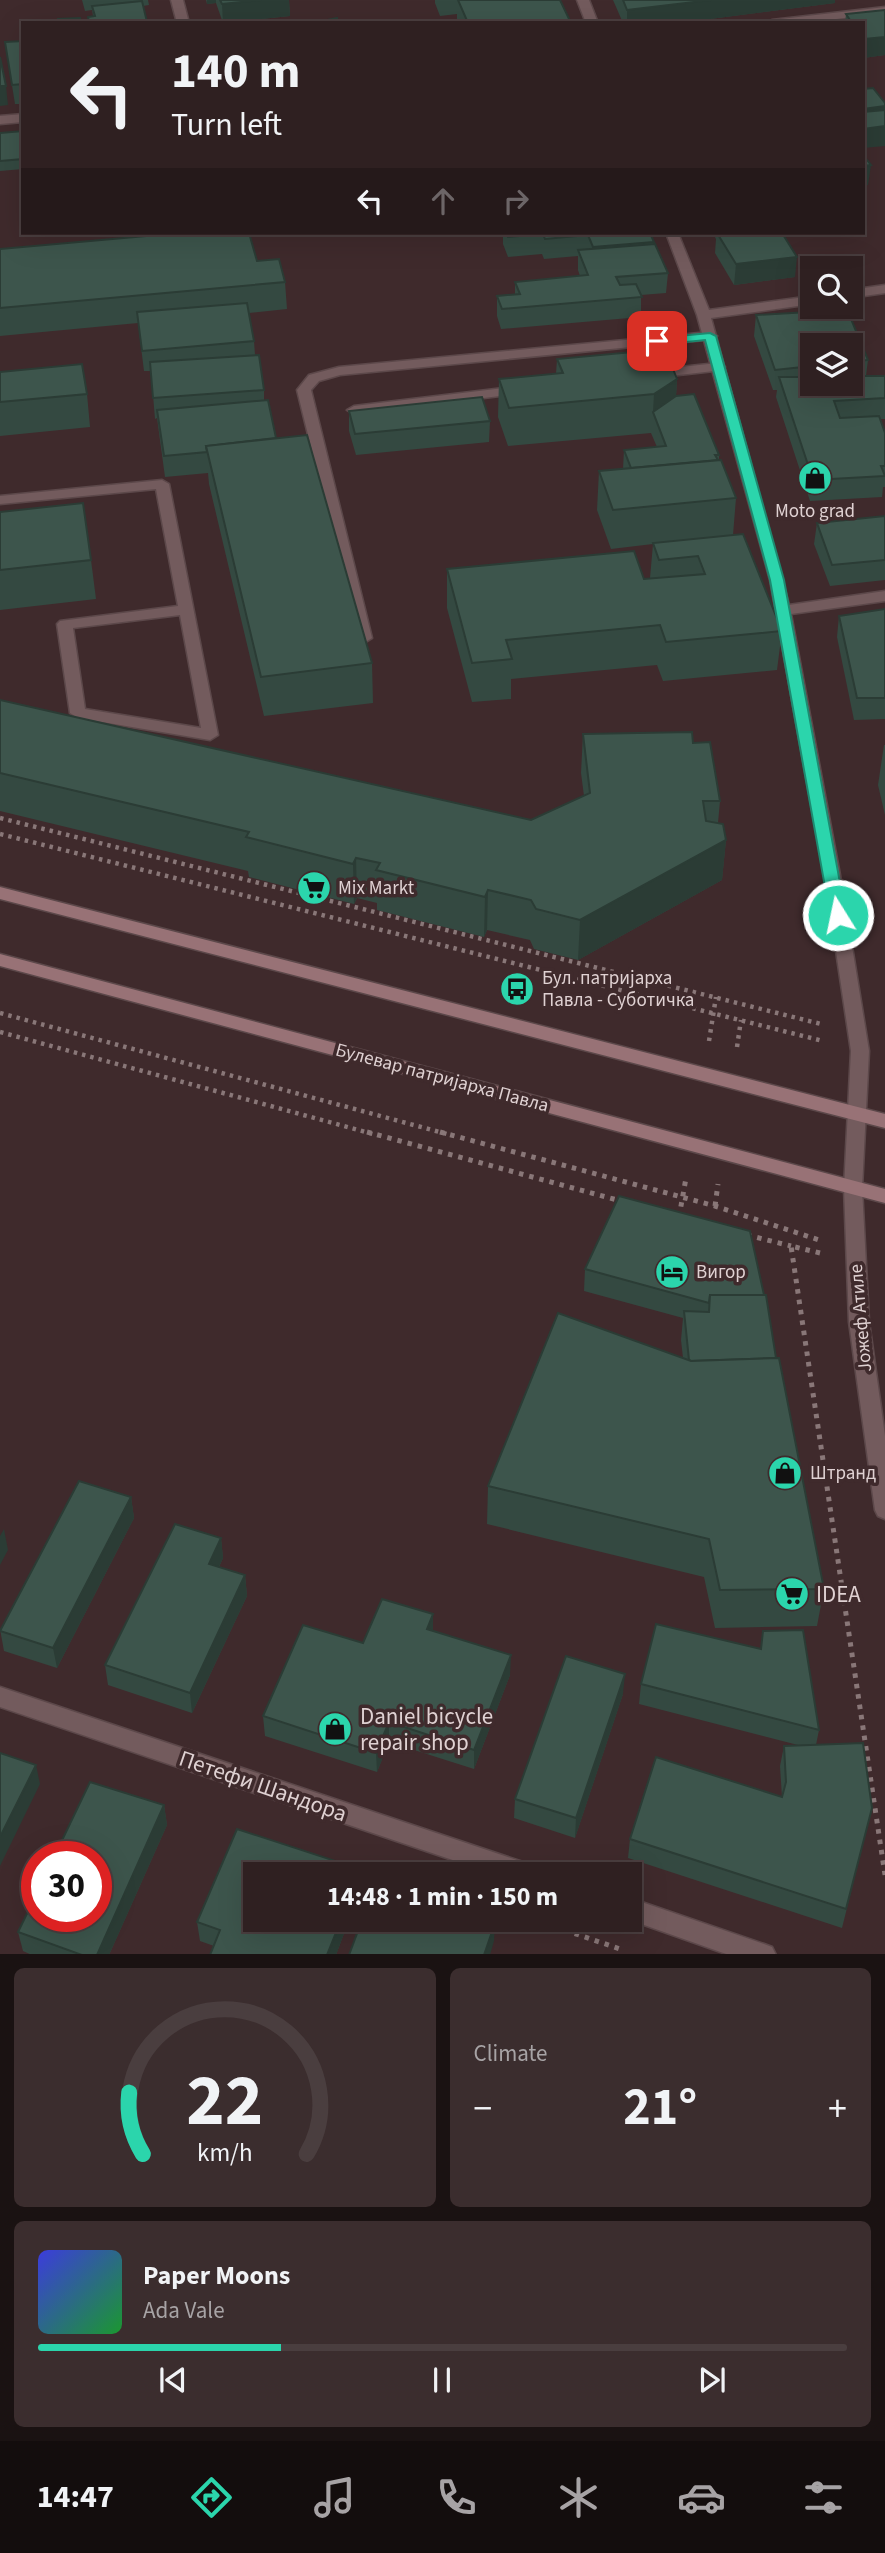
<!DOCTYPE html>
<html lang="en">
<head>
<meta charset="utf-8">
<style>
	body { margin:0; font-family:"Source Sans 3",sans-serif; background:#3b2d2e; color:#f1f3f6; height:100vh; display:flex; flex-direction:column; font-size:26px; white-space:nowrap }
	* { box-sizing:border-box; margin:0 }
	p { font-size:23px; color:#a7a3a5 }
	.icon { flex:none; width:38px; height:38px; fill:none; stroke:currentColor; stroke-width:2; stroke-linecap:round; stroke-linejoin:round }
	.map { position:relative; height:1954px; overflow:hidden }
	.drawer { display:flex; flex-direction:column; gap:14px; padding:14px; background:#1a1212; flex:1 }
	.drawer>* { flex:none }
	.banner { position:absolute; left:21px; top:21px; width:844px; height:214px; border-radius:0px; box-shadow:0 7px 28px #0002,0 0 0 2px #4a3e3f; background:#2f2021; color:#f1f3f6; overflow:hidden }
	.buttons { position:absolute; left:800px; top:256px; display:grid; gap:14px }
	.buttons a { display:grid; place-items:center; width:63px; height:63px; border-radius:0px; background:#2f2021; box-shadow:0 7px 28px #0002,0 0 0 2px #4a3e3f; font-size:35px }
	.speed { position:absolute; left:21px; top:1841px; display:flex; gap:14px; font-size:35px; font-weight:700; text-align:center }
	.speed>* { display:grid; place-content:center; width:91px; height:91px; border-radius:50%; background:#2f2021; box-shadow:0 7px 28px #0002,0 0 0 2px #4a3e3f; line-height:1 }
	.speed .limit { border:10px solid #d22; background:#fff; color:#111 }
	.pin { position:absolute; display:grid; place-items:center; width:60px; height:60px; color:#fff; margin:-30px; border-radius:14px; box-shadow:0 4px 10px #0006 }
	.me { position:absolute; width:77px; margin:-38px; rotate:350deg; stroke-linejoin:round; filter:drop-shadow(0 0 5px #0008) }
	.turn { display:flex; align-items:center; gap:24px; height:147px; padding:0 35px; font-size:32px }
	.turn .icon { width:91px; height:91px; stroke-width:2.5 }
	.turn b { display:block; font-size:49px; line-height:60px }
	.lanes { display:flex; align-items:center; height:66px; padding:0 35px; background:#0003; justify-content:center; gap:35px; direction:ltr }
	.lanes .off { opacity:.35 }
	.big { font-size:52px; font-weight:700; line-height:1.1 }
	.drawer .tile { flex:1; display:flex; flex-direction:column; justify-content:center; gap:10px; min-width:0; padding:0 24px; border-radius:10px; background:#3b2d2e }
	.drawer .dial { align-items:center; gap:0 }
	.dial svg { height:182px; overflow:visible; fill:none; stroke:#4a3e3f; stroke-width:7; stroke-linecap:round; text-anchor:middle }
	.dial text { fill:#f1f3f6; stroke:none }
	.song { display:flex; align-items:center; gap:21px }
	.cover { width:84px; height:84px; border-radius:10px; background:linear-gradient(135deg,hsl(240 70% 55%),hsl(130 70% 35%)) }
	.played { height:7px; border-radius:4px; background:linear-gradient(90deg,#2bd5ac 30%,#4a3e3f 30%) }
	.keys { display:flex; justify-content:space-around; direction:ltr }
	.heat { display:flex; justify-content:space-between; align-items:center; font-size:38px; direction:ltr }
	.drawer .tiles { flex:1; display:grid; gap:14px; grid-template-columns:1fr 1fr }
	.tile:last-child { grid-column:span 2 }
	.trip { position:absolute; left:243px; top:1862px; width:399px; height:70px; border-radius:0px; background:#2f2021; box-shadow:0 7px 28px #0002,0 0 0 2px #4a3e3f; font-weight:700; line-height:70px; text-align:center }
	.menu { display:flex; height:112px; justify-content:space-around; align-items:center; background:#130d0d; color:#a7a3a5 }
	.menu .icon { width:49px; height:49px }
	.menu .current { color:#2bd5ac }
	.menu b { font-size:32px; color:#f1f3f6 }
	.map>svg:first-child { display:block }
</style>
</head>
<body>
<div class="map">
<svg width="885" height="1955" viewBox="0 0 885 1955">
	<rect width="100%" height="100%" fill="#3f2a2c"/>
	<g fill="none" stroke-linecap="round" stroke-linejoin="round">
		<g stroke="#5c484a" stroke-width="3">
			<g id="lane">
				<path d="M710,332L717,336L715,339L340,375L319,381L311,390L372,638L364,643L359,641L297,390L309,375L339,367Z"/>
				<path d="M718,363L725,367L723,370L652,378L645,374L652,370Z"/>
				<path d="M520,386L527,390L525,393L354,414L347,410L354,406Z"/>
				<path d="M162,480L169,484L218,735L210,740L78,718L70,713L57,624L60,621L178,606L156,489L0,504V496ZM180,615L201,728L85,709L73,628Z"/>
			</g>
		</g>
		<g stroke="#5c484a" stroke-width="3">
			<g id="street">
				<path d="M171,0H183L189,23H177Z"/>
				<path d="M577,0H589L598,23H586Z"/>
				<path d="M885,7V13L804,23H767L772,20Z"/>
				<path d="M23,114V122L0,124V116Z"/>
				<path d="M666,233H678L709,310L812,296V304L711,318L789,605L885,591V601L791,614L843,891L869,1051L862,1188L869,1322L885,1436V1519L878,1516L875,1510L849,1322L844,1188L851,1051L827,891L770,580L697,315Z"/>
				<path d="M885,285V293L850,298V290Z"/>
				<path d="M0,1687L526,1863L534,1866L538,1874H494L0,1707Z"/>
				<path d="M630,1898L764,1944L772,1947L776,1955H729L630,1920Z"/>
			</g>
		</g>
		<g stroke="#5c484a" stroke-width="3">
			<g id="secondary">
				<path d="M0,887L885,1114V1128L0,899Z"/>
				<path d="M0,954L885,1189V1203L0,966Z"/>
			</g>
		</g>
		<g stroke="#897778" stroke-width="4.5" stroke-dasharray="3.5 5" stroke-linecap="butt">
			<path d="M0,818L821,1024"/>
			<path d="M0,834L823,1041"/>
			<path d="M0,1013L447,1134"/>
			<path d="M0,1032L373,1134"/>
			<path d="M709,1041L716,997"/>
			<path d="M737,1047L741,1020"/>
		</g>
		<g stroke="#897778" stroke-width="5" stroke-dasharray="4.5 6" stroke-linecap="butt">
			<path d="M367,1132L621,1201"/>
			<path d="M440,1132L715,1206L819,1240"/>
			<path d="M715,1206L718,1184"/>
			<path d="M679,1217L686,1178"/>
			<path d="M747,1235L791,1246"/>
			<path d="M820,1253L791,1246L885,1875"/>
			<path d="M535,1920L623,1950"/>
		</g>
		<use href="#lane" fill="#735b5d" fill-rule="evenodd"/>
		<use href="#street" fill="#735b5d" fill-rule="evenodd"/>
		<use href="#secondary" fill="#987276" fill-rule="evenodd"/>
	</g>
	<g fill="#344941" fill-rule="evenodd">
		<path d="M82,0H148L149,5L143,6L148,23H89L88,17L93,16L92,10L85,11Z"/>
		<path d="M206,0H289L290,16L223,23L216,3L207,4Z"/>
		<path d="M435,0H560L571,23H457V14L440,16L435,3Z"/>
		<path d="M613,0H835V3L679,23H623Z"/>
		<path d="M885,10V55L863,58V23H845L846,14Z"/>
		<path d="M23,41V104H15L5,42Z"/>
		<path d="M23,131V169L0,171V133Z"/>
		<path d="M503,233H650L654,244L668,273L666,293L641,295V317L501,329L497,316V296L515,294V282L580,276L578,270V256L544,259L542,254L508,257L503,244Z"/>
		<path d="M713,233H782L795,277L734,285L715,253L716,239Z"/>
		<path d="M0,249L257,261L285,282L287,309L249,313L254,341L255,355L264,390V400L276,438L372,663L373,703L264,716L209,484L208,473L165,477L157,418L155,419L151,371H144L138,323L0,336Z"/>
		<path d="M809,312L810,316L849,314L868,360L866,376H885V419H880L885,433V487H883L882,497L810,501L776,397L777,390H773L754,336L756,315ZM812,345H850V383H812Z"/>
		<path d="M557,359L677,379L676,396L719,455V460L736,498L733,535L782,631L777,670L663,681L657,665L511,679V699L472,702L447,608V569L644,579L650,578L653,544L611,549L597,510L599,471L623,469L624,450L657,447L651,433L508,446L498,417L499,379L556,374Z"/>
		<path d="M0,372L87,394L90,427L0,436Z"/>
		<path d="M349,411L490,421L489,442L356,455L349,431Z"/>
		<path d="M0,512L91,560L96,599L0,610Z"/>
		<path d="M885,516V580L830,586L814,544L817,523Z"/>
		<path d="M885,609V719L854,720L837,637L839,616Z"/>
		<path d="M0,700L531,820L584,796L581,773L583,734L693,743L720,801L718,823L726,840L722,880L578,960L534,949L530,940L487,930L484,937L377,910V903L357,898L354,904L249,877L248,871L0,811Z"/>
		<path d="M884,745H885V815L878,785Z"/>
		<path d="M619,1196L776,1358L824,1589L817,1626L715,1628L704,1577L487,1524L488,1486L683,1358L681,1340L683,1318L584,1291L585,1269Z"/>
		<path d="M131,1497L134,1518L57,1668L4,1651L0,1629Z"/>
		<path d="M221,1538L223,1558L219,1567L245,1575L247,1596L192,1713L108,1685L105,1665Z"/>
		<path d="M433,1631L510,1675L474,1769L389,1742L377,1772L265,1736L263,1716L363,1643Z"/>
		<path d="M641,1684L819,1730L816,1745L872,1808L842,1928L628,1858L630,1839L782,1797L780,1766L784,1746L798,1745L639,1704Z"/>
		<path d="M623,1694L575,1838L514,1818L515,1799Z"/>
		<path d="M164,1805L167,1825L109,1955H32L23,1951L18,1932Z"/>
		<path d="M349,1920L336,1955H210L214,1946L200,1941L197,1922Z"/>
	</g>
	<g fill="#2b3c35">
		<path d="M207,0H216V3L207,4Z"/>
		<path d="M261,0H289L290,16L223,23L222,4Z"/>
		<path d="M711,0H835V3L679,23H627V10Z"/>
		<path d="M885,37V55L863,58L864,39Z"/>
		<path d="M0,86H6L8,105L0,106Z"/>
		<path d="M885,106V116L863,119V109Z"/>
		<path d="M885,126V146L863,148V129Z"/>
		<path d="M871,165L868,185L863,186V166Z"/>
		<path d="M797,257L795,277L734,285L736,264Z"/>
		<path d="M677,379L675,417L653,412L654,394Z"/>
		<path d="M726,840L722,880L578,960L580,920Z"/>
		<path d="M356,858L357,898L354,904L353,864Z"/>
		<path d="M488,890L487,930L484,937L485,897Z"/>
		<path d="M131,1497L134,1518L57,1668L53,1648Z"/>
		<path d="M4,1529L8,1550L0,1565V1536Z"/>
		<path d="M221,1538L223,1558L211,1584L209,1564Z"/>
		<path d="M245,1575L247,1596L192,1713L190,1693Z"/>
		<path d="M433,1614V1634L427,1629Z"/>
		<path d="M511,1655L510,1675L474,1769V1750Z"/>
		<path d="M625,1674L623,1694L575,1838L576,1818Z"/>
		<path d="M389,1722V1742L377,1772L376,1753Z"/>
		<path d="M36,1765L40,1784L0,1866V1837Z"/>
		<path d="M164,1805L167,1825L109,1955H97Z"/>
		<path d="M341,1920H349L336,1955H327Z"/>
		<path d="M495,1923L494,1941L490,1955H484Z"/>
	</g>
	<g fill="#3d554c" stroke="#2b3c35" stroke-width="2">
		<path d="M220,0H261L222,4Z"/>
		<path d="M458,0H560L571,23H468Z"/>
		<path d="M623,0H711L627,10Z"/>
		<path d="M142,1L147,22L132,23H89L88,17L95,16L92,6Z"/>
		<path d="M885,10V37L864,39L863,37V23H852L846,14Z"/>
		<path d="M80,18L81,23H58V19Z"/>
		<path d="M337,18L338,23H314Z"/>
		<path d="M23,41V84L12,85L5,42Z"/>
		<path d="M0,57L6,86H0Z"/>
		<path d="M873,88L885,103V106L863,109V89Z"/>
		<path d="M885,110V126L863,129V112Z"/>
		<path d="M23,131V159L0,161V133Z"/>
		<path d="M863,155L871,165L863,166Z"/>
		<path d="M180,233H249L257,261L279,259L285,282L0,308V249Z"/>
		<path d="M507,233H650L654,242L593,247L588,235L545,239L543,234L508,237Z"/>
		<path d="M717,233H782L797,257L736,264Z"/>
		<path d="M655,244L668,273L616,277L620,285L636,284L642,297L502,309L497,296L520,294L515,282L588,275L578,250Z"/>
		<path d="M247,303L254,341L142,351L137,312Z"/>
		<path d="M809,312L810,316L849,314L868,360L850,362V345H812V366L775,370L756,315Z"/>
		<path d="M665,349L677,379L654,394L509,408L499,379L563,373L557,359Z"/>
		<path d="M259,355L264,390L153,398L150,362Z"/>
		<path d="M82,364L87,394L0,402V372Z"/>
		<path d="M850,376H885V398L834,401L840,418L879,416L885,433V466H881L885,476L813,480L779,377H812V383H850Z"/>
		<path d="M694,394L719,455H715L718,460L631,468L624,450L666,446L653,412L676,396Z"/>
		<path d="M482,397L490,421L355,434L349,411Z"/>
		<path d="M268,400L276,438L206,446L207,452L164,456L157,410Z"/>
		<path d="M307,435L372,663L261,677L206,446Z"/>
		<path d="M721,460L736,498L613,510L599,471Z"/>
		<path d="M83,503L91,560L0,570V512Z"/>
		<path d="M885,516V560L832,565L817,523Z"/>
		<path d="M743,534L782,631L666,642L660,625L506,640L512,659L472,663L447,569L634,551L644,579L705,574L698,556L659,560L653,543Z"/>
		<path d="M885,609V698H857L839,616Z"/>
		<path d="M0,700L531,820L590,793L583,734L692,732L693,743L710,742L720,801H703L706,821L723,824L726,840L580,920L536,909L531,900L488,890L485,897L376,870L380,863L356,858L353,864L246,837L249,832L0,773Z"/>
		<path d="M619,1196L750,1231L764,1295H710L709,1303L585,1269Z"/>
		<path d="M710,1295H766L776,1358L691,1361L689,1360L684,1311L709,1312Z"/>
		<path d="M558,1313L691,1361L779,1358L824,1589L720,1590L709,1539L488,1486Z"/>
		<path d="M79,1481L131,1497L53,1648L0,1631Z"/>
		<path d="M175,1524L221,1538L209,1564L245,1575L190,1693L105,1665Z"/>
		<path d="M382,1599L433,1614L427,1629L511,1655L474,1750L389,1722L376,1753L263,1716L303,1625L363,1643Z"/>
		<path d="M656,1624L761,1649L763,1631L803,1630L819,1730L641,1684Z"/>
		<path d="M566,1656L625,1674L576,1818L515,1799Z"/>
		<path d="M863,1743L872,1808L846,1909L630,1839L656,1757L782,1797L786,1782L784,1746Z"/>
		<path d="M0,1753L36,1765L0,1837Z"/>
		<path d="M90,1782L164,1805L97,1955H82L18,1932L37,1893V1916H96V1857H54Z"/>
		<path d="M237,1829L360,1869L358,1874H256V1920H341L327,1955H210L220,1930L197,1922Z"/>
		<path d="M362,1920H486L495,1923L484,1955H349Z"/>
	</g>
	<path fill="#2bd5ac" stroke="#1c8a70" stroke-width="2" d="M710,333L716,336L784,580L846,915L838,920L830,915L770,580L705,340L657,345L651,341L657,338Z"/>
	<defs>
		<g id="shop-disc" transform="scale(1.75)"><circle r="9.5" fill="#2bd5ac" stroke="#3f2a2c"/><path d="M-5-2.5h2.3a2.7 3.5 0 0 1 5.4 0H5L5.5 6h-11ZM-1.5-2.5h3a1.5 2.3 0 0 0-3 0Z" fill="#111"/></g>
		<g id="supermarket-disc" transform="scale(1.75)"><circle r="9.5" fill="#2bd5ac" stroke="#3f2a2c"/><path d="M-6-5.5h2.5l.6 2H6L4.5 2H-2.5L-4.4-4H-6ZM-1.5 3.2a1.3 1.3 0 1 0 .1 0ZM3 3.2a1.3 1.3 0 1 0 .1 0Z" fill="#111"/></g>
		<g id="bus-disc" transform="scale(1.75)"><circle r="9.5" fill="#2bd5ac" stroke="#3f2a2c"/><path d="M-5-6H5V4H4V6H2V4H-2V6H-4V4H-5ZM-3.5-4V0h7V-4ZM-3.5 1.2v1.5H-2V1.2ZM2 1.2v1.5H3.5V1.2Z" fill="#111"/></g>
		<g id="hotel-disc" transform="scale(1.75)"><circle r="9.5" fill="#2bd5ac" stroke="#3f2a2c"/><path d="M-6-4.5h1.5V1H6V5H4.5V3h-9V5H-6ZM-4 0a1.8 1.8 0 1 1 3.6 0ZM.5 0V-2.5h3Q6-2.5 6 0Z" fill="#111"/></g>
	</defs>
	<g fill-rule="evenodd">
		<use href="#shop-disc" x="815" y="478"/>
		<use href="#supermarket-disc" x="314" y="888"/>
		<use href="#bus-disc" x="517" y="989"/>
		<use href="#hotel-disc" x="672" y="1272"/>
		<use href="#shop-disc" x="785" y="1473"/>
		<use href="#supermarket-disc" x="792" y="1594"/>
		<use href="#shop-disc" x="335" y="1729"/>
	</g>
	<g text-anchor="middle" dominant-baseline="central" stroke-width="7" stroke-linejoin="round" paint-order="stroke">
		<g font-size="19" fill="#dfd1d2" stroke="#3f2a2c" text-anchor="start">
			<text x="815" y="511" text-anchor="middle">Moto grad</text>
			<text x="338" y="888">Mix Markt</text>
			<text x="542" y="978">Бул. патријарха<tspan x="542" dy="22">Павла - Суботичка</tspan></text>
			<text x="696" y="1272">Вигор</text>
			<text x="810" y="1473">Штранд</text>
		</g>
		<g font-size="19" fill="#dfd1d2" stroke="#3f2a2c">
			<text transform="translate(442 1078) rotate(15)">Булевар патријарха Павла</text>
			<text transform="translate(861 1318) rotate(-95)">Јожеф Атиле</text>
		</g>
		<g font-size="23" fill="#dfd1d2" stroke="#3f2a2c" text-anchor="start">
			<text x="816" y="1594">IDEA</text>
			<text x="360" y="1716">Daniel bicycle<tspan x="360" dy="26">repair shop</tspan></text>
		</g>
		<g font-size="23" fill="#dfd1d2" stroke="#3f2a2c">
			<text transform="translate(263 1786) rotate(19)">Петефи Шандора</text>
		</g>
	</g>
</svg>
<div class="buttons">
<a><svg class="icon" aria-label="search" viewBox="0 0 24 24"><circle cx="10" cy="10" r="6"/><path d="M15 15l6 6"/></svg></a>
<a><svg class="icon" aria-label="layers" viewBox="0 0 24 24"><path d="M12 4l9 5-9 5-9-5zM3 14l9 5 9-5"/></svg></a>
</div>
<div class="speed"><div class="limit">30</div></div>
<div class="pin" style="left:657px;top:341px;background:#d93025"><svg class="icon" aria-label="arrive" viewBox="0 0 24 24"><path d="M6 21V4h12l-3 4 3 4H6"/></svg></div>
<svg class="me" style="left:838px;top:915px" viewBox="-20 -20 40 40"><circle r="17" fill="#2bd5ac" stroke="#fff" stroke-width="3"/><path d="M0-11L8 9 0 5-8 9z" fill="#fff"/></svg>
<div class="trip">14:48 · 1 min · 150 m</div>
<div class="banner">
<div class="turn"><svg class="icon" aria-label="left" viewBox="0 0 24 24"><path d="M17 20v-9H6M10 6l-5 5 5 5"/></svg><div><b>140 m</b>Turn left</div></div>
<div class="lanes"><svg class="icon" aria-label="left" viewBox="0 0 24 24"><path d="M17 20v-9H6M10 6l-5 5 5 5"/></svg><svg class="icon off" aria-label="ahead" viewBox="0 0 24 24"><path d="M12 20V5M6 11l6-6 6 6"/></svg><svg class="icon off" aria-label="right" viewBox="0 0 24 24"><path d="M7 20v-9h11M14 6l5 5-5 5"/></svg></div>
</div>
</div>
<section class="drawer">
<div class="tiles">
<div class="tile dial"><svg viewBox="0 0 100 80">
<path d="M14 69A42 42 0 1 1 86 69"/>
<path d="M14 69A42 42 0 0 1 8 42" stroke="#2bd5ac"/>
<text x="50" y="56" font-size="32" font-weight="700">22</text>
<text x="50" y="72" font-size="11">km/h</text>
</svg></div>
<div class="tile"><p>Climate</p>
<div class="heat"><a>−</a><b class="big">21°</b><a>+</a></div>
</div>
<div class="tile">
<div class="song"><i class="cover"></i><div><b>Paper Moons</b><p>Ada Vale</p></div></div>
<div class="played"></div>
<div class="keys"><svg class="icon" aria-label="previous" viewBox="0 0 24 24"><path d="M18 5L8 12l10 7zM5 5v14"/></svg><svg class="icon" aria-label="pause" viewBox="0 0 24 24"><path d="M8 5v14M16 5v14"/></svg><svg class="icon" aria-label="next" viewBox="0 0 24 24"><path d="M6 5l10 7-10 7zM19 5v14"/></svg></div>
</div>
</div>
</section>
<nav class="menu">
<b>14:47</b>
<svg class="icon current" aria-label="directions" viewBox="0 0 24 24"><path d="M12 3l9 9-9 9-9-9zM9 14v-3h6M13 9l2 2-2 2"/></svg>
<svg class="icon" aria-label="music" viewBox="0 0 24 24"><path d="M9 18V5l10-2v13"/><circle cx="6" cy="18" r="3"/><circle cx="16" cy="16" r="3"/></svg>
<svg class="icon" aria-label="phone" viewBox="0 0 24 24"><path d="M5 4h4l2 5-3 2q2 4 5 5l2-3 5 2v4C11 20 4 13 5 4z"/></svg>
<svg class="icon" aria-label="climate" viewBox="0 0 24 24"><path d="M12 3v18M4 7l16 10M4 17L20 7"/></svg>
<svg class="icon" aria-label="car" viewBox="0 0 24 24"><path d="M5 17H2v-5l4-1 3-4h7l3 4 3 1v5h-3M9 17h6M6 11h13"/><circle cx="7" cy="17" r="2"/><circle cx="17" cy="17" r="2"/></svg>
<svg class="icon" aria-label="filters" viewBox="0 0 24 24"><path d="M4 7h16M4 17h16"/><circle cx="9" cy="7" r="2"/><circle cx="15" cy="17" r="2"/></svg>
</nav>
</body>
</html>
